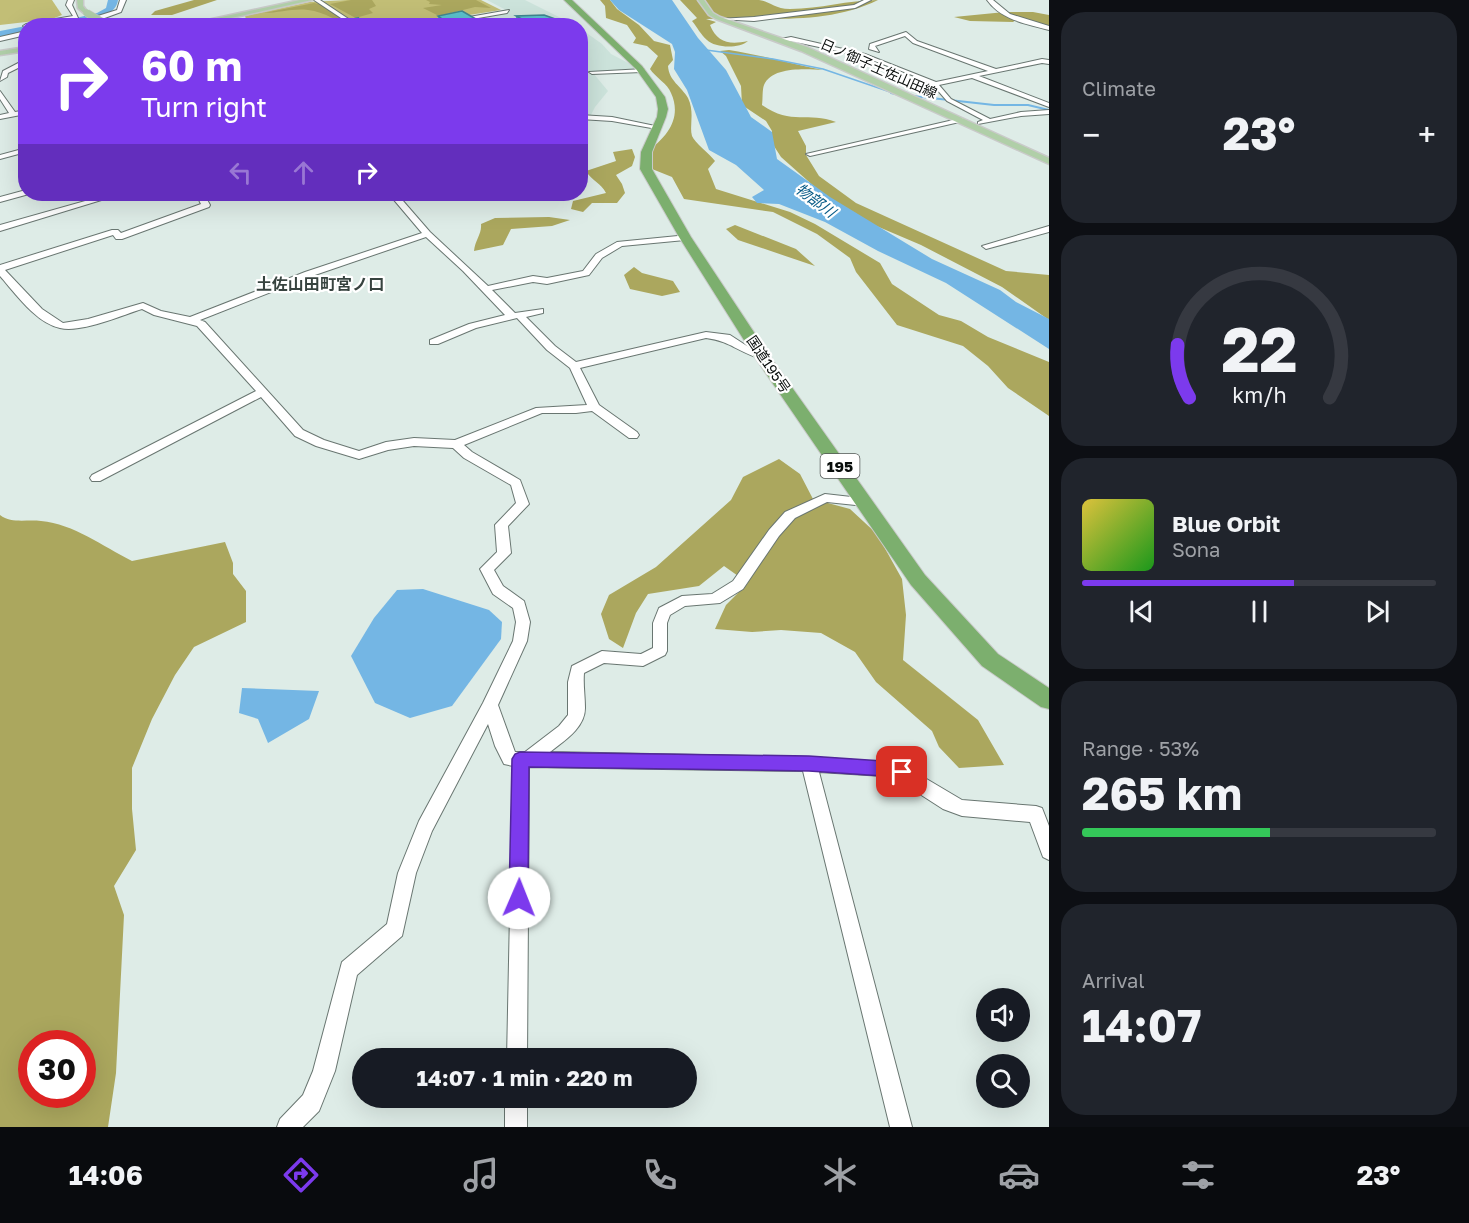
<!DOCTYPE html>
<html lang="en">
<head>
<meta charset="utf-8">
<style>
	body { margin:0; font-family:"Golos Text","Noto Sans JP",sans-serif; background:#20242c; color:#f1f3f6; height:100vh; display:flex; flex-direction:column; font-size:22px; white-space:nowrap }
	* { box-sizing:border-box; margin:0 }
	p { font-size:20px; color:#9ea1a6 }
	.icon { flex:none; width:33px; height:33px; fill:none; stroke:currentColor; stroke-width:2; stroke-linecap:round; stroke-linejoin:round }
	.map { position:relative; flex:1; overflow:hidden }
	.sheet { display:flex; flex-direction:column; gap:12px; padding:12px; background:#0d0f14; width:420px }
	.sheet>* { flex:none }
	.top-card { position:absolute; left:18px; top:18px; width:570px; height:183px; border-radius:24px; box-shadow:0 6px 24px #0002; background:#7c3aed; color:#fff; overflow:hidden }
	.controls { position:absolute; left:976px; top:988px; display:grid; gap:12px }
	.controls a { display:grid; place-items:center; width:54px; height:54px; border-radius:50%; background:#171b24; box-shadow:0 6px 24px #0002; font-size:30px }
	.speed { position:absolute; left:18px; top:1030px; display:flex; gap:12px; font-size:30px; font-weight:700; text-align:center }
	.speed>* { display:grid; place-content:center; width:78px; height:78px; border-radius:50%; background:#171b24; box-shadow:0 6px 24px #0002; line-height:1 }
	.speed .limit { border:9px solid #d22; background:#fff; color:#111 }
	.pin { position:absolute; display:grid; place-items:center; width:51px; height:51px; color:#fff; margin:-26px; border-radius:12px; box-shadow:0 3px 9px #0006 }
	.me { position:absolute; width:66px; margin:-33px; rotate:1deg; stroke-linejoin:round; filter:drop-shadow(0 0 4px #0008) }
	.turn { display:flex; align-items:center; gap:21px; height:126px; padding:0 24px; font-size:27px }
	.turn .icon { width:78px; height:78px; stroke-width:2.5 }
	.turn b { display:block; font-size:42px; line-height:51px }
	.lanes { display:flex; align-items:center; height:57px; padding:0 24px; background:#0003; justify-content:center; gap:30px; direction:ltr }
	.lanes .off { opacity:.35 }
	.big { font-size:45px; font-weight:700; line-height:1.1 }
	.sheet .card { flex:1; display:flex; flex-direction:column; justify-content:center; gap:9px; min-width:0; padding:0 21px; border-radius:24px; background:#20242c }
	.sheet .dial { align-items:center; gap:0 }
	.dial svg { height:156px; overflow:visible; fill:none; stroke:#363941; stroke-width:7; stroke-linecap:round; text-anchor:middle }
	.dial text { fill:#f1f3f6; stroke:none }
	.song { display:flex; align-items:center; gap:18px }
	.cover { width:72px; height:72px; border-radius:9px; background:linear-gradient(135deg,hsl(50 70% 55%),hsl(120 70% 35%)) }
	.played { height:6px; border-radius:3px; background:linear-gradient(90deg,#7c3aed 60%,#363941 60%) }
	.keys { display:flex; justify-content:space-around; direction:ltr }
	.heat { display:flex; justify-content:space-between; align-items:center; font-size:33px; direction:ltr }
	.charge { height:9px; border-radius:4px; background:linear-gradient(90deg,#34c759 53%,#363941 0) }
	.trip { position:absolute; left:352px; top:1048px; width:345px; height:60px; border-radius:30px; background:#171b24; box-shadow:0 6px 24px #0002; font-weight:700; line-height:60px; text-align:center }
	.tab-bar { display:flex; height:96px; justify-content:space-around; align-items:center; background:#090b0e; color:#9ea1a6 }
	.tab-bar .icon { width:42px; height:42px }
	.tab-bar .active { color:#7c3aed }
	.tab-bar b { font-size:27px; color:#f1f3f6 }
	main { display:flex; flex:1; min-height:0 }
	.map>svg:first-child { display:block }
</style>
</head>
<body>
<main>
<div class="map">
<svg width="1049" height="1127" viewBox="0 0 1049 1127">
	<rect width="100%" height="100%" fill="#deece7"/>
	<g fill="#cce3db">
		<path d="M487,0H525L575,25L415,26L506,10Z"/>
		<path d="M581,29L602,44L611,54L638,68L593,73L608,91L595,107L581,135Z"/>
	</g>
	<g fill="#c2be76">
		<path d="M0,0H52L62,15L52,19L0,25Z"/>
		<path d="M347,0H481L501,10L405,25L247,26L238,21L246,19L245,16L309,2Z"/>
	</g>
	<g fill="#aba75e" fill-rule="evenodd">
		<path d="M194,0H217L172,15H151L155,11Z"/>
		<path d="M351,0H372L376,6L369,9L373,13L359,17L363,22L330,4Z"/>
		<path d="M426,0H476L491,8L475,7L439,16L423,8L442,5L429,4L430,2Z"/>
		<path d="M600,0H610L617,9L639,25L654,41L670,45L673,60L668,66C669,81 681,86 688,98C695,113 689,126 692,136C695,143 709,153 715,161L708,169L716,189L790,212L815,224L880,263L892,284L939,315L961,321L988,337L1049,362V416L1008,388L988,366L963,346L897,325L856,272L850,258L817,234L773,212L684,199L672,177L652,169L647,159L650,149C668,136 682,117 671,93C668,84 655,77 650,69L658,56L647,46L633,43L636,38L627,25L606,18L605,6Z"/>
		<path d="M680,0C706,0 733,0 759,0C770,1 774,9 790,9C820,9 848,0 878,0C826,26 761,17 706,19L716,22L710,25C717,43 730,45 748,41C739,49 715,48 707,40C701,35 697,27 692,21L697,18Z"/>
		<path d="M314,3L323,5L353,25C337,22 325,12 308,10C294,8 279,13 264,13Z"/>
		<path d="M1005,12H1033L1049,15V26L1017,19L1013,22L970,21L954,17Z"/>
		<path d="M729,50C762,55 790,64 823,70C807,69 772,66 764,85C762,90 763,99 762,105C792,126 808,111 836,122L798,131L806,146V155L819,176L856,203L1006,271L1049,275V320L1002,287L921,245L860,219L817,189L781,157L772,143V131L766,121L742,105L741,86L726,56L720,51Z"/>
		<path d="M632,149L635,157L632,166L616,175L622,184L625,193L617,203H592L583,212L571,209L573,201L606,193C601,183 592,181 586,171L616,161L613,152Z"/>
		<path d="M549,217L570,220L552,226L511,229L503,245L474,251C475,240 482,234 481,224L495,218Z"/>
		<path d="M735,225L796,249L815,266L738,240L726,229Z"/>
		<path d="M634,267L642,273L673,281L680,292L662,296L630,289L624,275Z"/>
		<path d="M779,459L800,474L813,499L850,509L877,534L902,579L906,615L903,660L978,720L1004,765L959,768L939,747L932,731L876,682L855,652L821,633L781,630L752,632L715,629L726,605L748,583L724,566L699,586L648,594L636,613L623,648L609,639L601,614L609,595L656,567L731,500L743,477Z"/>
		<path d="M0,515C12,524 27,519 41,521C74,524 102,546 132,561L225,542L233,563V574L246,591V622L194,647L175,675L152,719L132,768V809L136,850L114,886L124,915L116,1073L108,1127H0ZM32,1044H82V1095H32Z"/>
	</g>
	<g fill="#74b6e4">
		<path d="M610,0H672L698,38L726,70L751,117L772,132L777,159L830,197L932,259L1000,290L1016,302L1049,319V349L946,283L878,251L825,222L779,204L757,203L752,197L764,190L736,165L709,150L687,90L674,69L675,52L672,44L619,10Z"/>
		<path d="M423,589L489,610L502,622L501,639L452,706L410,718L375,703L351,656L374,618L397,590Z"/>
		<path d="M242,688L319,691L309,719L268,743L258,719L239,713Z"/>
	</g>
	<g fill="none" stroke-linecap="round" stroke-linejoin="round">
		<path stroke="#74b6e4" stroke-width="1.5" d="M706,50L773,59L823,69L899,95"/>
		<g stroke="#74b6e4" stroke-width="2">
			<path d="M891,93L900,95"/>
			<path d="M913,96L994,105H1028L1049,110"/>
		</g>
		<g fill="#74b6e4" fill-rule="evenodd">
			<path d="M108,0H118C115,24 62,26 42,26L97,13L106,8Z"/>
			<path d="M26,26V32L0,37V31Z"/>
		</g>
		<g stroke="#697671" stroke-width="2">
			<g id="minor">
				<path d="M68,0H74L72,5L78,18L38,26H26V28L23,26L26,24L73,16L66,5Z"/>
				<path d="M120,0H126L121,12L91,23L66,26L117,10Z"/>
				<path d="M314,0H320L359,26H353Z"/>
				<path d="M864,0H871L855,8L754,21L718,19L754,17L854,5Z"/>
				<path d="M987,0H993L1010,14L1049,26V30C1027,24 1001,20 987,0Z"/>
				<path d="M509,10L507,13L432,26H418Z"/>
				<path d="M26,31V35L0,41V37Z"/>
				<path d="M906,32L917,41L996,69L1042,59L1049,60V64L1042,63L979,76L1049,103V107L972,78L939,85L951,99L990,119L1021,112L1049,110V114L1021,116L978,124V122L983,120L947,101L933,85L912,75L861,56L791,41L776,40L791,37L865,54L936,82L988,71L913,43L905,36L875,46L879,52L869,49L870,44Z"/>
				<path d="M26,59V64L8,73L7,77L0,81L3,71Z"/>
				<path d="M644,69L642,72L592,74L589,72Z"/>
				<path d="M0,91L15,112L26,110V114L0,119V115L9,113L0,99Z"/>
				<path d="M580,115L612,117L660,127L657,129L612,121L580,119Z"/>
				<path d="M962,118L964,121L810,156L806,154Z"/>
				<path d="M26,148V152L0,159V155Z"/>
				<path d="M26,190V194H29L0,202V197Z"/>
				<path d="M110,194H121L0,231V225Z"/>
				<path d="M196,194H204L210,205L209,207L122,239H116L113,235L5,270L42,309L63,323L88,319L143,303L161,311L190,317L305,272L422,233L389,194H397L430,232L488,286L533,276L547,278L583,271L596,254L617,242L688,235V239L685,240L622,246L602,258L589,275L547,284L533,282L492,290L515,313L543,309V313L526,317L555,346L576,362L706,332L730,335L753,350L767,356L762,359C739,353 731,341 706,338L580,368L599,405L637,432L639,435L637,438H629L592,411L576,413H542L464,445L472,452L520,480L529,504L508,526L511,553L494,570L503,586L524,601L530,622L527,641L498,705L515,752H525L559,726L568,715V682L572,666L602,651L641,654L653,648V623L659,608L682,596L712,594L733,581L769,530L785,512L825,494L869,499L871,502L865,506L827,502L795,518L779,536L743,589L720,603L685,606L670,615L667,623V651L665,655L643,666L604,663L584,673C583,685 585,696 585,708C585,728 564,741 550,752L809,757L883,762L908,768L962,800L1036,806L1042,808L1049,826V860L1043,857L1030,822L962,816L943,809L898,780L883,776L819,772L912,1127H890L803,771L529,767L527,1059H507L513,766L504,764L495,746L488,724L432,831L416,873L402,936L357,975L335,1071L319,1111L303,1127H277L280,1119L303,1095L313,1071L342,962L387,924L398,873L419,821L483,703L513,641L516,622L513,608L493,594L480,569L497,552L495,525L516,503L511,485L464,458L453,448L414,446L388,450L359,459L316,446L295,436L261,397L100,481H92L90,478L92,475L256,391L197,326L154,315L142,309C120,316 81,333 60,328C36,323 15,293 0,276V265L112,230H118L121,233L201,204ZM426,237L463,271L505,315L469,324L430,340V344H438L476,328L517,318L547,350L570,368L587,405L536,408L455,440L414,438L386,442L359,451L324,440L303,430L205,322L200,320L312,276Z"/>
				<path d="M1049,226V232L986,249L982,246Z"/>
				<rect x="505" y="1098" width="22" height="29"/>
			</g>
		</g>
		<g stroke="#c9cac9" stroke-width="3">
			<g id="major">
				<path d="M77,0H83V6L89,14H85L78,8Z"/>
				<path d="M300,0H312L195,26H180Z"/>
				<path d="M698,0H704L713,13L720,17L807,47L1049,158V164L801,51L716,19L709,15Z"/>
				<path d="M26,47V51L0,55V51Z"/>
			</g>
		</g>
		<g stroke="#c9cac9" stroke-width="2">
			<path id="highway" d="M564,0H572L642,66L665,97L668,109L666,117L652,152V169L691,237L769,355L925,575L998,654L1049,688V709L1041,707L982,666L911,585L754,356L679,237L640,169L641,152L657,117L658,109L656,97L636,69Z"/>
		</g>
		<use href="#minor" fill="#fff" fill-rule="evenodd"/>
		<use href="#major" fill="#b0cfa8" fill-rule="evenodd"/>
		<use href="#highway" fill="#7caf6e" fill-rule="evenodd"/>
		<g stroke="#c9cac9" stroke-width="8" stroke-linecap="butt">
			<path id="major-bridge" d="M87,13L102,22"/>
		</g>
		<use href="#major-bridge" stroke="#b0cfa8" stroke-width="7"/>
	</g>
	<g fill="#4ea5b0">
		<path d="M438,16L488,26H438Z"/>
		<path d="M516,16L565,26H516Z"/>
	</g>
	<g fill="#408690">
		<path d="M358,18L359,26H355Z"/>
		<path d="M587,70L586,94L580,98V75Z"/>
	</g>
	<g fill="#5bc0cd" stroke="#408690" stroke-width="1.5">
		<path d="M462,11L488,26H446L439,21L444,20L438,16Z"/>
		<path d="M544,15L558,20L565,26H535L516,16Z"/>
		<path d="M358,18L355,26H313Z"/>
		<path d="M580,61L587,70L580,75Z"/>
	</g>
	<path fill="#7c3aed" stroke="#51269a" stroke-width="1.5" d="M520,752L809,756L883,761L908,767L910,772L908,778L902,780L883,776L809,771L529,767L528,898L525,904L519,907L512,904L509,898L512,759L515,754Z"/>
	<g text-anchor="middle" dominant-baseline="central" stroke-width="4.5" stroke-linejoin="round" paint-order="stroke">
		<g font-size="14" fill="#080d0b" stroke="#fff">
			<text transform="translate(879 68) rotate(24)">日ノ御子土佐山田線</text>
			<text transform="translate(769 364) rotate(56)">国道195号</text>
		</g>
		<g font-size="15" font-style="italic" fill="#065a86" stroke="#fff">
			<text transform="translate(816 200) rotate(37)">物部川</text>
		</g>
		<rect fill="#fff" stroke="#525654" stroke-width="1.5" x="820.5" y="454" width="39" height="24" rx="4.5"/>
		<g font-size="15" font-weight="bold" fill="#080d0b">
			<text x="840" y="466">195</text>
		</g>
		<g font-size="16" font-weight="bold" fill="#37433f" stroke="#fff">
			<text x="320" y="284">土佐山田町宮ノ口</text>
		</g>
	</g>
</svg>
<div class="controls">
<a><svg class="icon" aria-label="sound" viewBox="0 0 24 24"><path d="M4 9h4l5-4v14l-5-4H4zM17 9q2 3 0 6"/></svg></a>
<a><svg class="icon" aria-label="search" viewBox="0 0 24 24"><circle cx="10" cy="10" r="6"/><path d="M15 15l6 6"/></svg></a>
</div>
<div class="speed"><div class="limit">30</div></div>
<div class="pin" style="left:902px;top:772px;background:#d93025"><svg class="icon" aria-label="arrive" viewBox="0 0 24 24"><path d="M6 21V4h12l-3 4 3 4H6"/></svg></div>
<svg class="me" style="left:519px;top:898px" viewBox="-20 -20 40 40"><circle r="19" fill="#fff"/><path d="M0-13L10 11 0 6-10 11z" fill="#7c3aed"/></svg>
<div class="trip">14:07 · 1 min · 220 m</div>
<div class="top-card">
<div class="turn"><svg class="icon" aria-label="right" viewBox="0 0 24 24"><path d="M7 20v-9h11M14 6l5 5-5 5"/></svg><div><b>60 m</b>Turn right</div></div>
<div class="lanes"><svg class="icon off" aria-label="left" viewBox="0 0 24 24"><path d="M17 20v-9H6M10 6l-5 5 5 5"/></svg><svg class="icon off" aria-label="ahead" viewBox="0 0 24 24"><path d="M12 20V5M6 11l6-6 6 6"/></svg><svg class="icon" aria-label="right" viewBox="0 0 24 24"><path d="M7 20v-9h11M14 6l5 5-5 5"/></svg></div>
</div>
</div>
<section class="sheet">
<div class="card"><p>Climate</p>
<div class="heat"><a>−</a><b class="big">23°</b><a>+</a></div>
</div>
<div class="card dial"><svg viewBox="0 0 100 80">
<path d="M14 69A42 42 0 1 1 86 69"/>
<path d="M14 69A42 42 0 0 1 8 42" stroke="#7c3aed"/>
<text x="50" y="56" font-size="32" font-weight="700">22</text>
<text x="50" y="72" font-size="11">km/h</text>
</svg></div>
<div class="card">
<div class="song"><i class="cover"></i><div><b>Blue Orbit</b><p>Sona</p></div></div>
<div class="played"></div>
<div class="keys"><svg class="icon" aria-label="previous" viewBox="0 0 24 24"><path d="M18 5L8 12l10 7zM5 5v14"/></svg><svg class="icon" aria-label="pause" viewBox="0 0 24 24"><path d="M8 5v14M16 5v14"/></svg><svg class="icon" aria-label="next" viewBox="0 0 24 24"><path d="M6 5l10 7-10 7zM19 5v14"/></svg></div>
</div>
<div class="card"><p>Range · 53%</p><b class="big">265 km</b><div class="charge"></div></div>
<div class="card"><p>Arrival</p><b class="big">14:07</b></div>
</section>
</main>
<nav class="tab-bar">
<b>14:06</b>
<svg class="icon active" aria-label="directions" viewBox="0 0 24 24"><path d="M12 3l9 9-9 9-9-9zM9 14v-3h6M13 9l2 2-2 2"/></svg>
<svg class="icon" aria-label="music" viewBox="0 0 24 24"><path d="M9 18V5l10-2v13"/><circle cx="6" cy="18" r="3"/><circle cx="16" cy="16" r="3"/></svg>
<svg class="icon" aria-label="phone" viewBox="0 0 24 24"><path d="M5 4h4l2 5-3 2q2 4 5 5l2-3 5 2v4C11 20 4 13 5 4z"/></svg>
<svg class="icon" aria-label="climate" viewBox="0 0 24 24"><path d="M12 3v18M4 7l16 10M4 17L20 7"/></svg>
<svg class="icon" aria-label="car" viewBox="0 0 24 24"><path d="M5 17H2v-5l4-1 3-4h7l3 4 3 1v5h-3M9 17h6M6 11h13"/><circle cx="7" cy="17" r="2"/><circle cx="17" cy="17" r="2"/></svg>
<svg class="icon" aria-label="filters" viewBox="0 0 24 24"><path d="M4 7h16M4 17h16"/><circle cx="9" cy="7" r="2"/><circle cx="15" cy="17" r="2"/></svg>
<b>23°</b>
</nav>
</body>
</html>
